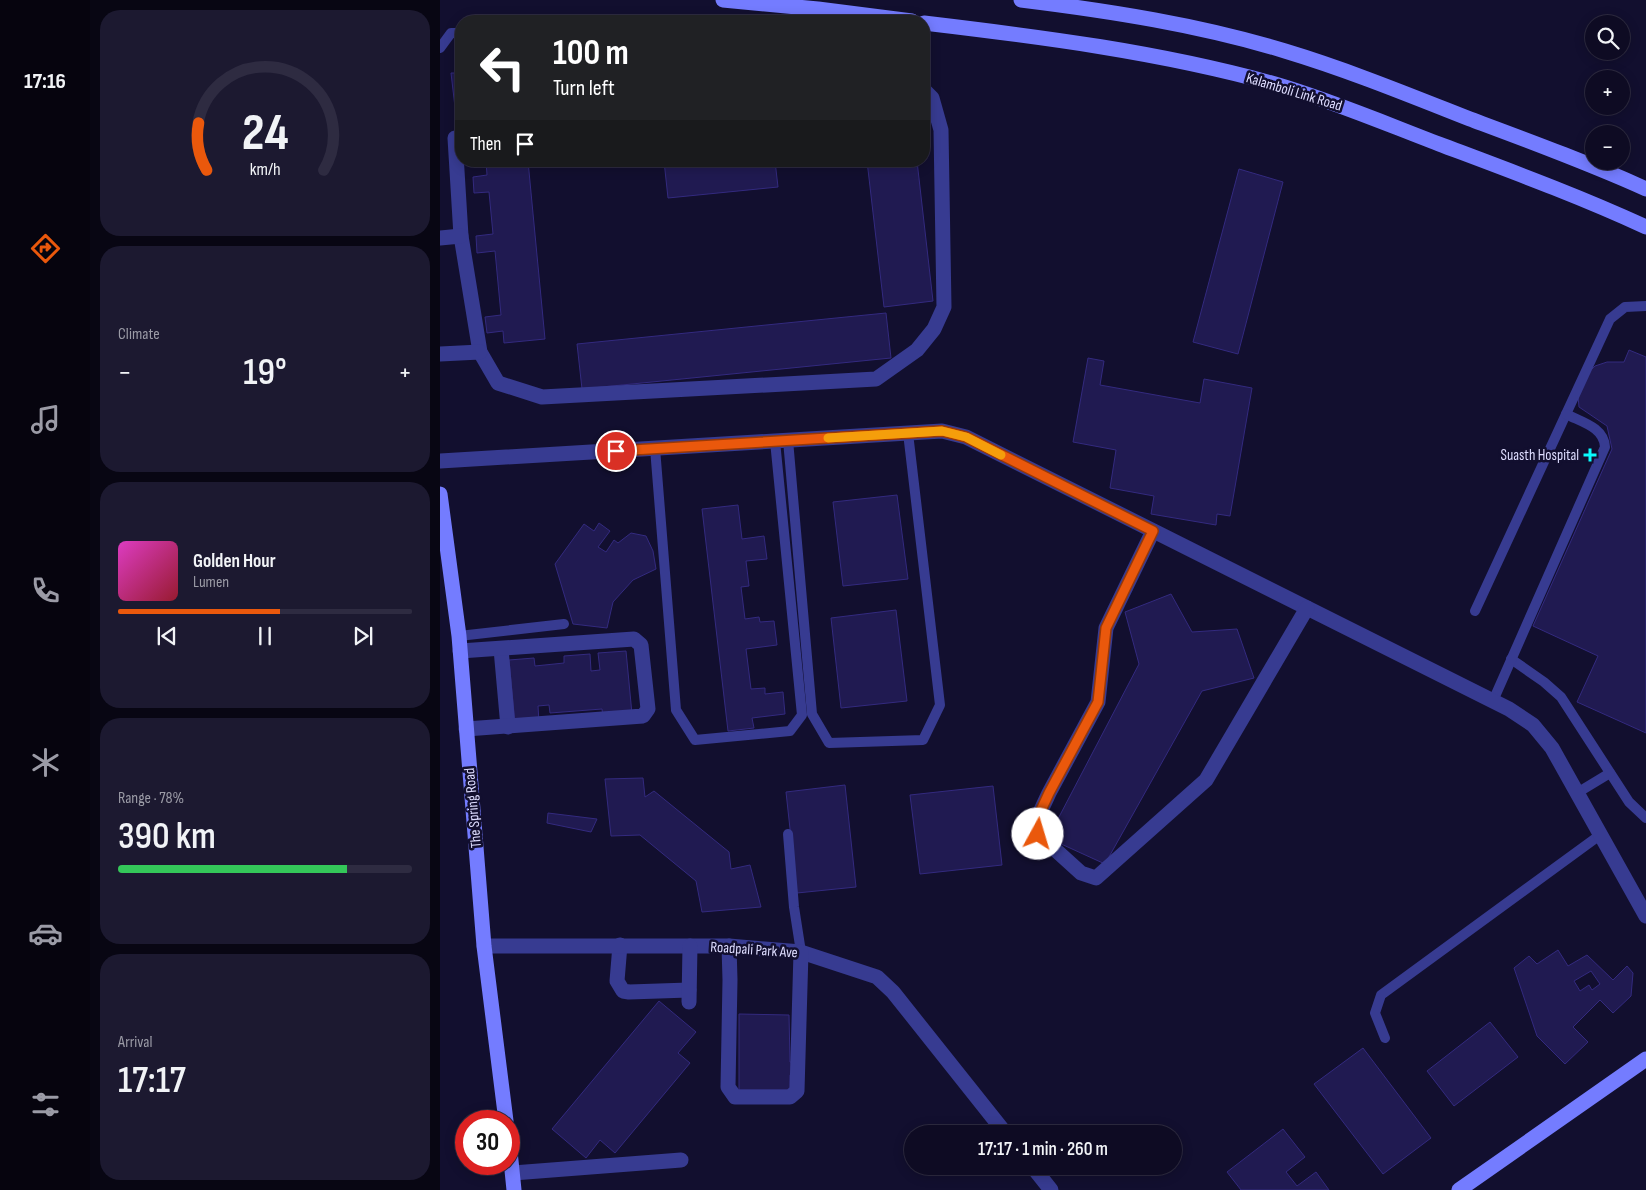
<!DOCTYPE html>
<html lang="en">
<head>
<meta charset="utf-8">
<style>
	body { margin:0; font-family:"Sofia Sans Condensed",sans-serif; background:#1c1930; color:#f1f3f6; height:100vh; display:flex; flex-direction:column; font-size:19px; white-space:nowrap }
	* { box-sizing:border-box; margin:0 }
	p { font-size:16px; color:#9b9ba6 }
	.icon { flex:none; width:28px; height:28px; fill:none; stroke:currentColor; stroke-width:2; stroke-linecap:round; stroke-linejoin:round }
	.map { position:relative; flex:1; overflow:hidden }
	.drawer { display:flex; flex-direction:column; gap:10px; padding:10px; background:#080613; width:350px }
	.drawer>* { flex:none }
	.guide { position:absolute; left:15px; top:15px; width:475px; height:152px; border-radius:20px; box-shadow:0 2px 12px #0003,0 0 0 1px #2e2b41; background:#202124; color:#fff; overflow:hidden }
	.tools { position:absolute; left:1145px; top:15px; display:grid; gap:10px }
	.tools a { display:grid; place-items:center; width:45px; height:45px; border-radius:50%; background:#0e0b23; box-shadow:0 2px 12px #0003,0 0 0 1px #2e2b41; font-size:25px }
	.speed { position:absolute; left:15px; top:1110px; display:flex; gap:10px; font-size:25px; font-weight:700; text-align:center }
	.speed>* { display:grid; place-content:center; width:65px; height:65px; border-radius:50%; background:#0e0b23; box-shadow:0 2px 12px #0003,0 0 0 1px #2e2b41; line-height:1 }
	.speed .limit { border:8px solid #d22; background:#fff; color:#111 }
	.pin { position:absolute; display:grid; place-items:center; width:42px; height:42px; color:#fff; margin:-21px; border:2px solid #fff; border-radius:50%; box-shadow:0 1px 5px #0007 }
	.me { position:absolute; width:55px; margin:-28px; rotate:6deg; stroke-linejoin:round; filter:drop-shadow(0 0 4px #0008) }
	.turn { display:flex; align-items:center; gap:18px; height:105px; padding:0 15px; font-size:22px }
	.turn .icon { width:65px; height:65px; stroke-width:2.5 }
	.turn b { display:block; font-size:35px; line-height:42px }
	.then { display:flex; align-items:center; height:48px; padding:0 15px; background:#0003; gap:10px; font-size:19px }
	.big { font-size:38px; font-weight:600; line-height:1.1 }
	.drawer .tile { flex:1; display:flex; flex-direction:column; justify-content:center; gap:8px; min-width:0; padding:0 18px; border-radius:20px; background:#1c1930 }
	.drawer .dial { align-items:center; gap:0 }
	.dial svg { height:130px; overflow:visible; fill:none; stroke:#2e2b41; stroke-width:7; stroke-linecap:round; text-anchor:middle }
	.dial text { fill:#f1f3f6; stroke:none }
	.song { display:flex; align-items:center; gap:15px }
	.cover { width:60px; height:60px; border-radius:8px; background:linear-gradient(135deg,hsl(310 70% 55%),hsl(350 70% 35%)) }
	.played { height:5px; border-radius:2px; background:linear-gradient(90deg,#ea580c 55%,#2e2b41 55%) }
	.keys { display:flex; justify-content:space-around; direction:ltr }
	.heat { display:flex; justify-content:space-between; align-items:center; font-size:28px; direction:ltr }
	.charge { height:8px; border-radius:4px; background:linear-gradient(90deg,#34c759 78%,#2e2b41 0) }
	.trip { position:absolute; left:464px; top:1125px; width:278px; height:50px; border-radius:25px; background:#0e0b23; box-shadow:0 2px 12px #0003,0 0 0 1px #2e2b41; font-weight:600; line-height:50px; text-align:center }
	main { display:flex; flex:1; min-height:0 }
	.tab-bar { display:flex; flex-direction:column; width:90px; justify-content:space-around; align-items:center; background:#06040e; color:#9b9ba6 }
	.tab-bar .icon { width:35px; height:35px }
	.tab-bar .on { color:#ea580c }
	.tab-bar b { font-size:22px; color:#f1f3f6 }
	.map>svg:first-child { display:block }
</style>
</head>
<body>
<main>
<nav class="tab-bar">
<b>17:16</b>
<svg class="icon on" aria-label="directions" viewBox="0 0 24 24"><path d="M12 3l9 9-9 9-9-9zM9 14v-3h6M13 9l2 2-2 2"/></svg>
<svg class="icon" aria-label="music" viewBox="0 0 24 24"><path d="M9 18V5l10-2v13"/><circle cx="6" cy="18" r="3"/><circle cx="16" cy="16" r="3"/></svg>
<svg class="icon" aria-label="phone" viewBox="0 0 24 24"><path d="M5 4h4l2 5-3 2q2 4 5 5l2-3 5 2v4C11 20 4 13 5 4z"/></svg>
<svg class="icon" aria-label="climate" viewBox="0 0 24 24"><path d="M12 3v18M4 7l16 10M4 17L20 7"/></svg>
<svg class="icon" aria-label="car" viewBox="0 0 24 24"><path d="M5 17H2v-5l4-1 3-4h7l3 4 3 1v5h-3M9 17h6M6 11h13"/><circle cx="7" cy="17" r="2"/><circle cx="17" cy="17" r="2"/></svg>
<svg class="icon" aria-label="filters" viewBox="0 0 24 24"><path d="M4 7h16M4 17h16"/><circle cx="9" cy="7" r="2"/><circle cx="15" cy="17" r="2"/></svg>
</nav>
<section class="drawer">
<div class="tile dial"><svg viewBox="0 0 100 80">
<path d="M14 69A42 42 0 1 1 86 69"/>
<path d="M14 69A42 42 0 0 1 9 40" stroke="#ea580c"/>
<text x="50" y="56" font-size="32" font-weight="700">24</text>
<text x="50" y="72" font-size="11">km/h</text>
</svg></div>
<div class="tile"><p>Climate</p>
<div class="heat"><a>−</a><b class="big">19°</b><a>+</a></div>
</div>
<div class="tile">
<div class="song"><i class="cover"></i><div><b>Golden Hour</b><p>Lumen</p></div></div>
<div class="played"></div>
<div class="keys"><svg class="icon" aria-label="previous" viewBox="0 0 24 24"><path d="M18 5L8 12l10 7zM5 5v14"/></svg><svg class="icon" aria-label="pause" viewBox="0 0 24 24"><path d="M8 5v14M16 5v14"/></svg><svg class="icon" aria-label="next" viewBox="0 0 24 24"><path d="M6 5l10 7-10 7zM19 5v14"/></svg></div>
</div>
<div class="tile"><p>Range · 78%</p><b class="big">390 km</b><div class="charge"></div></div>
<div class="tile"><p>Arrival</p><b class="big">17:17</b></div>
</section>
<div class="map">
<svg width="1206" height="1190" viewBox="0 0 1206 1190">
	<rect width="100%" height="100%" fill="#120f2f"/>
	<g fill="#201a51" stroke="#332a7f" fill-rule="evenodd">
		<path d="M11,73H21V132L18,133Z"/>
		<path d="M46,161H88L105,339L64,343L63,331L47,333L45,317L61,315L55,251L37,253L36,236L53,234L49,192L34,193L33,177L47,175Z"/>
		<path d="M224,161H335L338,187L228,198Z"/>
		<path d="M427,161H477L493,301L444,307Z"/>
		<path d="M799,169L843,182L798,354L753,342Z"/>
		<path d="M446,313L451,358L142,389L137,344Z"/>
		<path d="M1189,350L1206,357V733L1137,702L1158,656L1093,626L1172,449L1167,426L1139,407L1138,396L1146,375L1155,366L1167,362H1184Z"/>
		<path d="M648,358L664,361L660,385L760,403L764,379L812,388L790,516L777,514L776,525L711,514L714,496L670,488L676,450L633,442Z"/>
		<path d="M457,495L468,579L403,586L393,502Z"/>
		<path d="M298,505L302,539L324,536L327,559L306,561L309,586L301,587L305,619L319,617L320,622L334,621L337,645L306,649L311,689L325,688V694L343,692L345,714L312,718L314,728L288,731L262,509Z"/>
		<path d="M159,523L170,531L158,547L166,552L174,540L178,543L191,533L206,536L213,551L216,569L193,580L173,602L167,628L133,624L115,564L144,524L154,531Z"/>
		<path d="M731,594L752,632L797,629L814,678L762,691L665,864L608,838L699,664L685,612Z"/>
		<path d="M456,610L467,701L401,708L391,618Z"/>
		<path d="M186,651L192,714L163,717L162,709L110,713L109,705L98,706L99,722L75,724L69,660L94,658L95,666L124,663V656L150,654L151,671L160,670L158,653Z"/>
		<path d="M203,778L205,797L214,791L289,852L291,869L310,865L321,907L262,912L256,881L200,835L171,836L165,779Z"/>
		<path d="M405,785L416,887L357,893L346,792Z"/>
		<path d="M553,786L562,865L480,874L470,795Z"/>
		<path d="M108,813L157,819L151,832L107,823Z"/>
		<path d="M1118,950L1128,966L1147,955L1173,980L1187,966L1193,973L1191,996L1173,1013L1160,1000L1133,1027L1148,1042L1125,1064L1097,1036L1074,968L1089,956L1097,964ZM1151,971L1160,984L1152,990L1149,985L1140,991L1134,981Z"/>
		<path d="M219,1001L256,1032L238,1053L250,1063L175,1153L160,1140L146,1158L112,1129Z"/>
		<path d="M299,1014L349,1015L350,1062H354L353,1076L350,1075V1090H299Z"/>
		<path d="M1050,1022L1078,1057L1014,1106L987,1071Z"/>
		<path d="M923,1048L991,1138L943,1174L874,1084Z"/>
		<path d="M843,1129L865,1157L846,1172L857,1186L876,1172L889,1190H801L787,1172Z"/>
	</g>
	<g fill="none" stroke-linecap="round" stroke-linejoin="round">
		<g stroke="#373b91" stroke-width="10">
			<path d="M0,48L11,33H21"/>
			<path d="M348,440L372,714L389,743L483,740L500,705L468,433"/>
			<path d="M215,448L236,710L255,740L350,731L362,715L335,441"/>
			<path d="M1035,611L1170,319L1185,307L1206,306"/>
			<path d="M19,636L124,624"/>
			<path d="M1071,659L1104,682L1121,697L1189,802L1206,818"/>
			<path d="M1053,701L1165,447C1164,427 1141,422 1126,414"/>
			<path d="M1137,793L1170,773"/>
			<path d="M348,834L354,907L361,952"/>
			<path d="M945,1038L935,1013L941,995L1160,835"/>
		</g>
		<g stroke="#373b91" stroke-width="15">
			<path d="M15,138L21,236L40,352L58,383L102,397L436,379L477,350L494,329L504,307L501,130L492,98L484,90"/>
			<path d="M0,238L21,236"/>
			<path d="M0,354L40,352"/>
			<path d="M0,461L502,431L526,437L1069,709L1093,725L1112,748L1206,916"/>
			<path d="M713,531L666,628L658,702L609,793L596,821L598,834L641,873L656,878L766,780L867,608"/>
			<path d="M61,649L68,727"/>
			<path d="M20,651L194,639L201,645L208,709L203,716L26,729"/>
			<path d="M180,945L177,981L183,991L189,992L249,990"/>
			<path d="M44,946H289L361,952L437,977L453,992L566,1134"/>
			<path d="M289,946L290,980L288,1087L295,1097H350L357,1091L361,952"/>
			<path d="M249,1002L250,946"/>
			<path d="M592,1166L611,1190"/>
			<path d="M73,1173L241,1160"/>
		</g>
		<g stroke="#747cff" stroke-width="15">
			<path d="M283,0L378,9L472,21"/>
			<path d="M581,0C670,11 760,25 845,51C908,70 969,95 1030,119C1089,141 1149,163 1206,189"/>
			<path d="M484,23C602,37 720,52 835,84C890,100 944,123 999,144C1068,170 1139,196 1206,227"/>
			<path d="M0,494L19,636L44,946L66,1121"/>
			<path d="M69,1141L74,1190"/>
			<path d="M1019,1190L1206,1059"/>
		</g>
	</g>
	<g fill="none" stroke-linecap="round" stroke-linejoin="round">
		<g stroke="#983908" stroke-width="12">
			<path id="route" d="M176,451L502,431L526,437L713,531L666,628L658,702L609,793L596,821L598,834"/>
		</g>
		<use href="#route" stroke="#ea580c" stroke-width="9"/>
		<path stroke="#f59e0b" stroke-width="9" d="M388,438L502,431L526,437L561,455"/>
	</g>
	<path fill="#09fbff" stroke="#120f2f" stroke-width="2" d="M1147.5 447.5h5v5h5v5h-5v5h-5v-5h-5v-5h5z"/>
	<g text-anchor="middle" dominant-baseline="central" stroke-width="5" stroke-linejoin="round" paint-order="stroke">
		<g font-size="15" fill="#deddff" stroke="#120f2f">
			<text transform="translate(854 92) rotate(17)">Kalamboli Link Road</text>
			<text transform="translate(33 808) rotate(-95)">The Spring Road</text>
			<text transform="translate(314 950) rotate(4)">Roadpali Park Ave</text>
		</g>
		<g font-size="15" fill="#deddff" stroke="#120f2f" text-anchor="end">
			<text x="1139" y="455">Suasth Hospital</text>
		</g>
	</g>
</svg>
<div class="tools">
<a><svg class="icon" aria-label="search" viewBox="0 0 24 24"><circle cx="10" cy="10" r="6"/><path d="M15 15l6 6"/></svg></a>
<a>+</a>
<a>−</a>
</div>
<div class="speed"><div class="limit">30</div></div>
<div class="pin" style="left:176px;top:451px;background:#d93025"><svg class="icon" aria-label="arrive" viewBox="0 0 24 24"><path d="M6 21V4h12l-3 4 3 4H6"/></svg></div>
<svg class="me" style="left:598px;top:834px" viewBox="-20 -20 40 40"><circle r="19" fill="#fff"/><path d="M0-13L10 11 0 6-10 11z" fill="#ea580c"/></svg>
<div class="trip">17:17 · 1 min · 260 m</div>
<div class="guide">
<div class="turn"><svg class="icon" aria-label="left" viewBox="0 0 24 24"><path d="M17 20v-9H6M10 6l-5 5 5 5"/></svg><div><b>100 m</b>Turn left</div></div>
<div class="then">Then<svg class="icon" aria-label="arrive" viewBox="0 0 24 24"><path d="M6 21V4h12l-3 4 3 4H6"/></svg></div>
</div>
</div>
</main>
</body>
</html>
